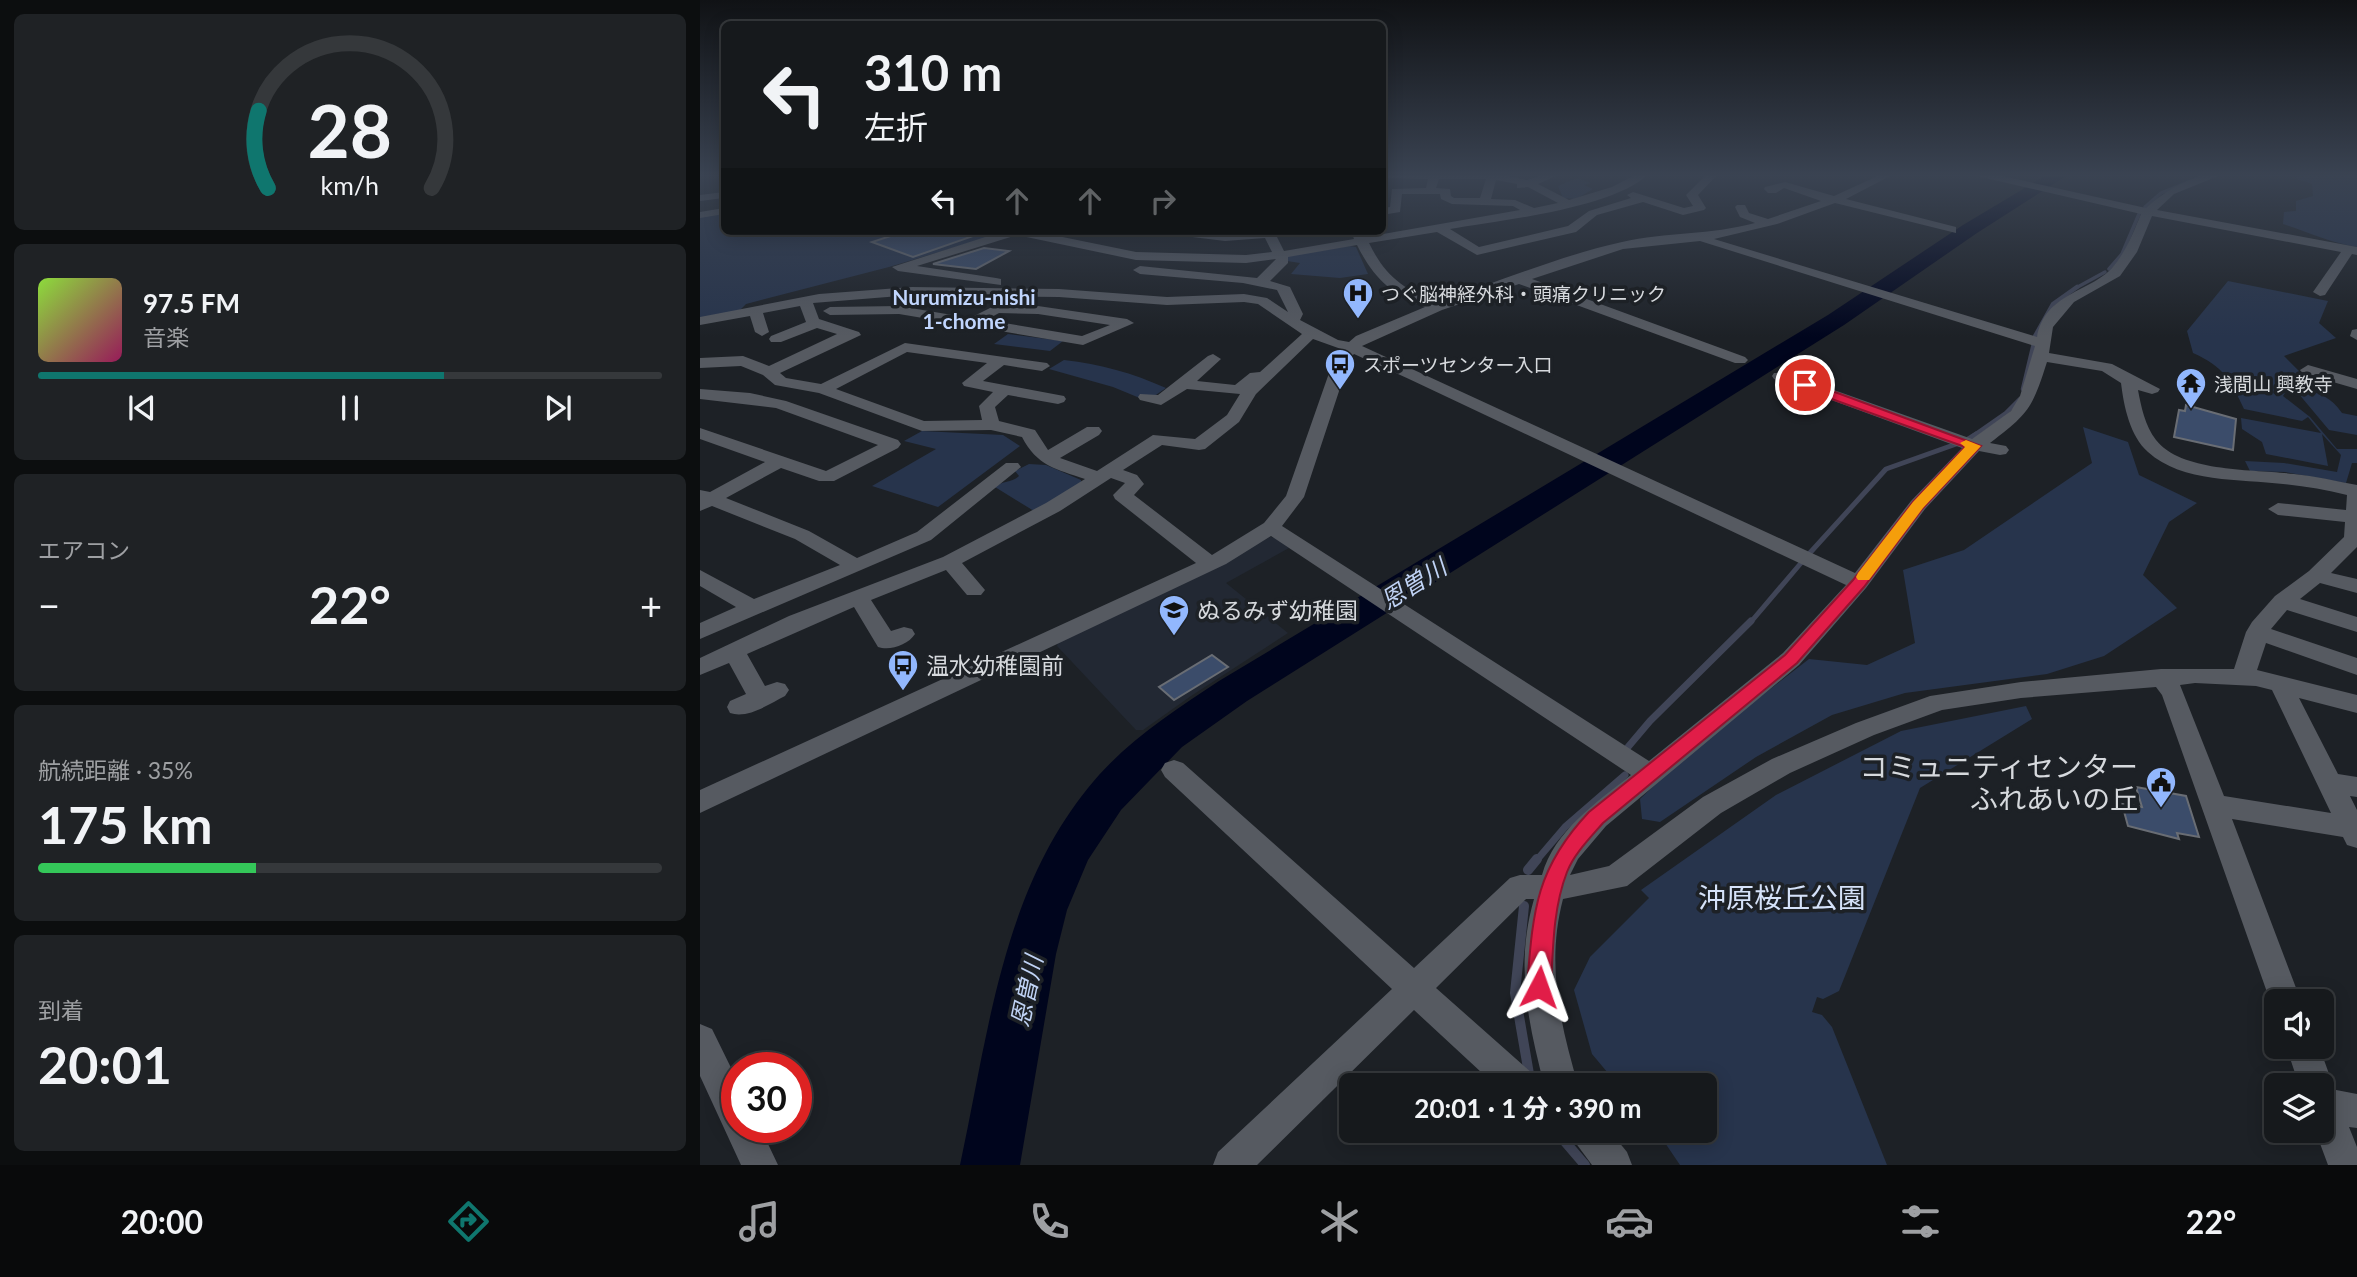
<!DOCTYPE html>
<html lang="ja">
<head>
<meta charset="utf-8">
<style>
	body { margin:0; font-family:Lato,"Noto Sans JP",sans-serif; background:#1f2225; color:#f1f3f6; height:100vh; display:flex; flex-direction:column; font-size:26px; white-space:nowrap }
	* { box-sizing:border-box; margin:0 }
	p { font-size:23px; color:#9ea0a3 }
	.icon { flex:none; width:38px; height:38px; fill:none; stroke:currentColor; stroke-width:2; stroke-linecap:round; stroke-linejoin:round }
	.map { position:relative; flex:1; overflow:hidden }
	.side { display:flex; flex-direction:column; gap:14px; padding:14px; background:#0c0e0f; width:700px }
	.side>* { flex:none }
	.hud { position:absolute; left:21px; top:21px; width:665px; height:214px; border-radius:10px; box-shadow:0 4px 18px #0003,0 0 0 2px #35383b; background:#16191c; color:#f1f3f6; overflow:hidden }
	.tools { position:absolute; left:1564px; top:989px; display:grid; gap:14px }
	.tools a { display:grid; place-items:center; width:70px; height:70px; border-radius:10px; background:#16191c; box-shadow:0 4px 18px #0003,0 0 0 2px #35383b; font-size:35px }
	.speed { position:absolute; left:21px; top:1052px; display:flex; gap:14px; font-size:35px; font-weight:700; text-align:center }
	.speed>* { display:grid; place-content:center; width:91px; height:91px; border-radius:50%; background:#16191c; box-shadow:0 4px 18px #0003,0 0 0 2px #35383b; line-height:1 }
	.speed .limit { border:10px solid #d22; background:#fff; color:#111 }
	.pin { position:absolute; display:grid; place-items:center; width:60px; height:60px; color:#fff; margin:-30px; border:4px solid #fff; border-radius:50%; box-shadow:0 2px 7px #0007 }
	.me { position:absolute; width:77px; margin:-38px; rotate:4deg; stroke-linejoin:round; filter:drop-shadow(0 0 5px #0008) }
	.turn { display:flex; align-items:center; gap:24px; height:147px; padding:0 28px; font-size:32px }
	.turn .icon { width:91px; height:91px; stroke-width:2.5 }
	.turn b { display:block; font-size:49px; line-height:60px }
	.lanes { display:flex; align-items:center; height:66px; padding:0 28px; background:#0003; justify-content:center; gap:35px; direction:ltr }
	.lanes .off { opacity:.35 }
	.big { font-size:52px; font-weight:700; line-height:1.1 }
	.side .widget { flex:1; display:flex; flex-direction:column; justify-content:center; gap:10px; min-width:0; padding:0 24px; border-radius:10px; background:#1f2225 }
	.side .dial { align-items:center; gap:0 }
	.dial svg { height:182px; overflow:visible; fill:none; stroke:#35383b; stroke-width:7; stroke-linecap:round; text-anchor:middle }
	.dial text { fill:#f1f3f6; stroke:none }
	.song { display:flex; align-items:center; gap:21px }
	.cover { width:84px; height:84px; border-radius:10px; background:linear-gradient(135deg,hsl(90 70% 55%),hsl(330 70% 35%)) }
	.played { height:7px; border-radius:4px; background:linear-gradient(90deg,#0f766e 65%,#35383b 65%) }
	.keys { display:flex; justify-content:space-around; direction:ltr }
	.heat { display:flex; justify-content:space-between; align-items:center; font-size:38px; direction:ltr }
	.charge { height:10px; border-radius:5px; background:linear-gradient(90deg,#34c759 35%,#35383b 0) }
	.trip { position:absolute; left:639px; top:1073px; width:378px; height:70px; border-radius:10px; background:#16191c; box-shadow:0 4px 18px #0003,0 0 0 2px #35383b; font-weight:700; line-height:70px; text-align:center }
	.menu { display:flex; height:112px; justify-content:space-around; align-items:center; background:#090a0b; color:#9ea0a3 }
	.menu .icon { width:49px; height:49px }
	.menu .current { color:#0f766e }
	.menu b { font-size:32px; color:#f1f3f6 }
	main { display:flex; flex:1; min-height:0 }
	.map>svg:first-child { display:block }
</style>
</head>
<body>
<main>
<section class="side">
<div class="widget dial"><svg viewBox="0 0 100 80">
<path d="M14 69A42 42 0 1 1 86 69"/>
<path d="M14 69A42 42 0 0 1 10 35" stroke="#0f766e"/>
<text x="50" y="56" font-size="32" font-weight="700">28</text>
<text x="50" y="72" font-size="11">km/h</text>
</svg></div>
<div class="widget">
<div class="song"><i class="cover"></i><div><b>97.5 FM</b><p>音楽</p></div></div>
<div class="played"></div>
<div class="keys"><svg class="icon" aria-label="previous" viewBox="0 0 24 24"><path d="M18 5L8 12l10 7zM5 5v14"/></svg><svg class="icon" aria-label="pause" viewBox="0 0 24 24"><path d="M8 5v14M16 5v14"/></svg><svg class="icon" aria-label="next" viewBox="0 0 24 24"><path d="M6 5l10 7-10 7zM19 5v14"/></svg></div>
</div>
<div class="widget"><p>エアコン</p>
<div class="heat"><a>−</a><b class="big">22°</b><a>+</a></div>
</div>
<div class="widget"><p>航続距離 · 35%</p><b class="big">175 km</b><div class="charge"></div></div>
<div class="widget"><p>到着</p><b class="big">20:01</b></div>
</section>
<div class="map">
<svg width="1657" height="1165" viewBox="0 0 1657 1165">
	<rect width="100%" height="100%" fill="#1d2126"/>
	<path fill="#222833" d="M570,537L576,538L589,548L526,583L588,633L491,696L443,730H436L357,646L358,642Z"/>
	<g fill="#27344c">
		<path d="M1608,174H1657V247C1631,243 1608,232 1583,224L1584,212L1596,211V201L1613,196L1612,184L1594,178Z"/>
		<path d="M877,178L891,183L884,185L893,189L876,199L863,198L858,186Z"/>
		<path d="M24,212V231H309L189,267L46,304L40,310L0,320V216Z"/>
		<path d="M649,246L656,247L668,274L640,278L591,274L600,263L587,261L588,256Z"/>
		<path d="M1528,281L1628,301L1619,323L1636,338L1584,356L1599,371L1583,396L1610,417L1637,449H1657V463H1652L1646,483L1585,472L1550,471L1545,461L1584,463L1637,472L1641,455L1622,434L1628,466L1566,454L1562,442L1542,429L1541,418L1621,433L1608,417L1602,421L1544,409C1530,379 1524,367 1493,353L1487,331Z"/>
		<path d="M308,334L363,341L350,351L294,344Z"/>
		<path d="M364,360C401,364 432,373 466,388L447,401L413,387L349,369Z"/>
		<path d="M1601,389C1620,393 1631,397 1642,413L1657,416V435L1629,430L1598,393Z"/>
		<path d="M1383,427L1428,442L1439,475L1497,503L1469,522L1443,575L1477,608L1404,656L1347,674L1205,693L1132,715L1056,757L960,822L942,819L940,799L990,751L1109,659L1167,665L1215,643L1203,570L1264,550L1392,463Z"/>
		<path d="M222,431L303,435L320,446L238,507L172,486L236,449L204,441Z"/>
		<path d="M329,464L346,465L381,480V484L334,511L295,487C303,480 312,483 319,476L315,471Z"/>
		<path d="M1326,706L1332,719L1220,788L1139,991L1123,999L1117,997L1112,1012L1122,1015L1132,1027L1187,1165H980L957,1131L1004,1130V1085H918L892,1054L874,990L890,957L949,898L941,890L1076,795L1201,731Z"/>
	</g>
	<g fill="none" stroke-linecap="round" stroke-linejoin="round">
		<g stroke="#404557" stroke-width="3.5">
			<path d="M1445,207L1461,193L1508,174"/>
			<path d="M1409,269L1422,254L1439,214"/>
			<path d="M1374,289L1405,272"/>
		</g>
		<g stroke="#404557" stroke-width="4.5">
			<path d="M1334,338L1353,304L1377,287"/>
			<path d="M1323,389L1334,343"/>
			<path d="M1273,436L1306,413L1320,399"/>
		</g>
		<g stroke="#404557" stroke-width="5">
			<path d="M1268,439L1276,434"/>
			<path d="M1108,555L1186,469L1259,443"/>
			<path d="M1050,623L1101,563"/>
		</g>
		<g stroke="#404557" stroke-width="7">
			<path d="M928,747L950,721L1051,621"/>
			<path d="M836,861L865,827L925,775"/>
		</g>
		<g stroke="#404557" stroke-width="10">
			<path d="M828,870L837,859"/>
			<path d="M824,906L815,993L829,1074"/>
			<path d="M855,1130L885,1165"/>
		</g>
		<path fill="#00051d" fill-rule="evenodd" d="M1348,174H1369L1277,233L1144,325L547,701L482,747L421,810L388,860L367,910L356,954L320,1165H260C288,1035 302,894 388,788C424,743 472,712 519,681L1128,315L1263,225Z"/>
	</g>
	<g fill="#3b4c6a" stroke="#696d74" stroke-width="2">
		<path d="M206,231H278L279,234L213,257L172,242Z"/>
		<path d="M284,248L309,251L276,269L233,264Z"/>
		<path d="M1486,405L1536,419L1533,450L1474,437L1479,410L1485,411Z"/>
		<path d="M512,655L528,667L474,700L459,687Z"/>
		<path d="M1436,787L1486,796L1499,837L1477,833L1479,839L1428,826L1422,804L1442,807Z"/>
	</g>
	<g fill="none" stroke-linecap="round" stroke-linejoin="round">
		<g fill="#565a61" fill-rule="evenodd">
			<path d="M682,174H798L827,180L846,174H860L838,184L869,200L912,187L937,174H949C911,209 802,220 750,229L779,247L868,226L889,211L931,198L927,195L933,192L984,208L993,206L986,195L1007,174H1018L998,195L1006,208L1004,210L983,215L943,202L897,215L876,232L777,255L737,232L669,243C685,276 704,290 737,302C796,283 862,255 922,242C966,232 1011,235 1055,223L1040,217L1035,207L1037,205H1045L1049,213L1068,219L1121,201L1084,188L1076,193H1068L1064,189L1065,187L1085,182L1134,196L1182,174H1194L1146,199L1256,227V233L1135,203L1077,224L1014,239L1337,337C1345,293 1390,292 1412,268C1426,252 1433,233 1441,214L1281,177L1276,174H1293L1446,208C1467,189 1493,174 1523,174L1474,194L1457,210L1657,247V255L1652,254L1625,295L1620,296L1613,292L1641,252L1452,216L1437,252L1420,276L1374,302L1353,327L1349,353L1412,364L1460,389L1458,392L1452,394L1438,390C1441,406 1445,426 1456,440C1482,473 1555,469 1594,474C1615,476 1636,481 1657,485V547L1631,573L1657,579V593L1620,583L1600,599L1657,617V632L1587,610L1571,629L1657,658V675L1566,643L1557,670L1657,695V713L1599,698L1638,774L1657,777V797L1650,796L1657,810V848L1647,845L1643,837L1532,819L1601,1001H1577V1013L1574,1012L1462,695L1456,687L1321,698L1242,710L1174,735L1090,773L1021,813L927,886L863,899C846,964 860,1023 878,1085H844C828,1021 815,965 834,899H826L736,988L832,1073L837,1085H795L714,1010L557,1165H513L518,1152L692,989L465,777L461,770L465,763L474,760L483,763L714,968L810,878L820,875H842C854,831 897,802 931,775L571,536L526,564L0,813V790L496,563L415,499L413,495L425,483L411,478L360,511L262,563L285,590L281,595H267L246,570L171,600L191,631L204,627L212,629L215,634C208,645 190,651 178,647L154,607L47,654L65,686L77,682L85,684L89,690L85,696C69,704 48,719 30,713L27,707L30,701L46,694L29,663L0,675V658L89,616L243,557L346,503L385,479C356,469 337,466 322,437L291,430L222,431L119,393L75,385L63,375L41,366L0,368V358L43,356L69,366L137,334L117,328L81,342H71L69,339L71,336L106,322L100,306L63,313L69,332L62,336L55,332L50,316L0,325V317L119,294L212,287L359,289L467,297L544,294L567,298L588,312L577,290L543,283L440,274L433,270L440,266L557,278L576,259L546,263L436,260L317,235L217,266L296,278L301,279V285L198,271L192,267L304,231H333L436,252L546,255L572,252L565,238L525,241L476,235L470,231L525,233L574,231L584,251L654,239L651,231H663L666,237L820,210L813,206L752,204L741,199L740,194H702L700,212L682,215V208L690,207L692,189L726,188L728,179L682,178ZM739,179H786L780,198H754L751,196L750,189L736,188ZM796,180L817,184V188L828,187L858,203L834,208L815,200L791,199ZM1000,241L1335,346L1320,396L1311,411L1272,439L1086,373H1074L1072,376L1074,379L1262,448L1211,501L1155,573L662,346L742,310L819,284L1035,363H1045L1048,360L1045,357L832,279L923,249ZM657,245C673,277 691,295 725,307L656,336L649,342L638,340L600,320L603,314L590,287L570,281L588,263V257ZM212,295L359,297L467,305L544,302L558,304L602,334L560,372L550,373L535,385L497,381L521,359L513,354L508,356L458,395L440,394L438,397L440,400L461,405L487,389L540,394L527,415L495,439L453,435L397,471L360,458L399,435L402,431L399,427H387L348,450L335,430L299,421L295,407L308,395L358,404L364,402L366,399L364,396L283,381L304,365L342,371L350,366L347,363L205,343L121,384L86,378L80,373L161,335L159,332L119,319L113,303ZM613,339L641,349L635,356L586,496L564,523L512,555L434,495L444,484L437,475L423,470L462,445L499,450L505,449L539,422L556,394ZM207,352L287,363L262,383L264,386L293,392L279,406L282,420L224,421L136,389ZM654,354L709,379L1146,585L1083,653L949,761L582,526L604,497L650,358ZM1347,362L1402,371L1421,383C1424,407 1430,436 1448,452C1482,483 1541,479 1583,484C1605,486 1626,490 1647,495L1646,510L1578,503L1568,509L1578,515L1645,522L1644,537L1609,571L1575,596L1552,622L1546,632L1534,669H1461L1321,682L1230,696L1156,723L1072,759L1003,797L909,866L870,875L878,859L906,826L1099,665L1166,588L1225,509L1279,451L1300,455L1306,454L1309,450L1306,446L1290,443C1329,413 1332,409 1347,362ZM1495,683L1556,686L1572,690L1631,813L1524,796L1480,685Z"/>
			<path d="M24,192V198L0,201V195Z"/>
			<path d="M24,208V214L0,218V212Z"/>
			<path d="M296,305L338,306L427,319L434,323L383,345L199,314L130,315L123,311L130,307L199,306L270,318ZM299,313L338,314L410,325L382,336L286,320Z"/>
			<path d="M1657,329V340L1650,336L1652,330Z"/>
			<path d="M1608,365L1657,379V389L1602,373L1600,370Z"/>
			<path d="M0,389L50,393L86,401L198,440L201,444L198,448L134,481H119L81,468L26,498L109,531L157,558L217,532L306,463H318L321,467L231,540L0,639V623L36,607L0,586V570L54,599L140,565L95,539L12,506L0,511V490L10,492L65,462L0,439V428L126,471L178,445L76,408L0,399Z"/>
			<path d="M0,1024L12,1029L37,1080V1127H60L78,1165H41L0,1076Z"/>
			<path d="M1586,1046H1619L1633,1085L1631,1089L1657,1094V1128L1649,1127L1657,1147V1165H1628L1615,1130H1622V1085H1599Z"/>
			<path d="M870,1130H909L927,1152L932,1165H892L875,1142Z"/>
		</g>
	</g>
	<linearGradient id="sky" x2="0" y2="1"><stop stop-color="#101215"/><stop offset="0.52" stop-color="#3a4352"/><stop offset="1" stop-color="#3a4352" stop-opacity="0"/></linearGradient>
	<rect width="1657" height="337" fill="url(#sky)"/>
	<path fill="#e11d48" stroke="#92132f" stroke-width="2" d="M1105,381L1281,446L1223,508L1164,587L1097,663L903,823C890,838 874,854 867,872C853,908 853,949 851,987L847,995L839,998L830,995L827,987C833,912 835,869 889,812L1085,655L1153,580L1213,502L1265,447L1101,388V382Z"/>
	<path fill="#f59e0b" d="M1266,440L1281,446L1223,508L1169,580H1158L1156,577L1158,573L1213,502L1265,447L1260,443Z"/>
	<defs>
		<g id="hospital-pin" transform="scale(1.575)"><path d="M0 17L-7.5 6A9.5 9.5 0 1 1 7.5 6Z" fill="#92b7fd" stroke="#1d2126"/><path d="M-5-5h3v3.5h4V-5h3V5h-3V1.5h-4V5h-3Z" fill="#111"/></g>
		<g id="bus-pin" transform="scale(1.575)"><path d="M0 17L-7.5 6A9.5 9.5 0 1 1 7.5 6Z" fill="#92b7fd" stroke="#1d2126"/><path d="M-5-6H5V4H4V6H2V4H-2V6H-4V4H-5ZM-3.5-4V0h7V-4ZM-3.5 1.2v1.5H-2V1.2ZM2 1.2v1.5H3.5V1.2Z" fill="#111"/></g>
		<g id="temple-pin" transform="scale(1.575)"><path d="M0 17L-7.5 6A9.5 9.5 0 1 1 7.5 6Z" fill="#92b7fd" stroke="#1d2126"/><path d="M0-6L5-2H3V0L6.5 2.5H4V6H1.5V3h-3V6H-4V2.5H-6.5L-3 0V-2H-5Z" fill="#111"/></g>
		<g id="school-pin" transform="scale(1.575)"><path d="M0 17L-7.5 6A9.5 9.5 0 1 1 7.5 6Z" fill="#92b7fd" stroke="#1d2126"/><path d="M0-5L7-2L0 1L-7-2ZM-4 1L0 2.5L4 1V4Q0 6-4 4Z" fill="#111"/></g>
		<g id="civic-pin" transform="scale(1.575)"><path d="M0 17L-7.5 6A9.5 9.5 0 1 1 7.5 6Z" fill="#92b7fd" stroke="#1d2126"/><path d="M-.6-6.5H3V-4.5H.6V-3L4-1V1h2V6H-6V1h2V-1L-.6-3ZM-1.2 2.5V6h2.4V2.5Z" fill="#111"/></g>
	</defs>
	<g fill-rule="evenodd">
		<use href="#hospital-pin" x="658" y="293"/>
		<use href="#bus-pin" x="640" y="364"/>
		<use href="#temple-pin" x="1491" y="383"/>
		<use href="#school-pin" x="474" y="610"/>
		<use href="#bus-pin" x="203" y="665"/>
		<use href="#civic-pin" x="1461" y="782"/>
	</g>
	<g text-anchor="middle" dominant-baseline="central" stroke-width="7" stroke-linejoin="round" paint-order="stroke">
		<g font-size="19" fill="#d6d9dd" stroke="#1d2126" text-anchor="start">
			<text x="681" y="293">つぐ脳神経外科・頭痛クリニック</text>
			<text x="663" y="364">スポーツセンター入口</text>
			<text x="1514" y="383">浅間山 興教寺</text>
		</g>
		<g font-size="21" font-weight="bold" fill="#c0d5fd" stroke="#1d2126">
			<text x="264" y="296">Nurumizu-nishi<tspan x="264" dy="24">1-chome</tspan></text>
		</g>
		<g font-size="23" fill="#d6d9dd" stroke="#1d2126" text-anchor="start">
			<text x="497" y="610">ぬるみず幼稚園</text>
			<text x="226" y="665">温水幼稚園前</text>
		</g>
		<g font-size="24" font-style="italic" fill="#c0d3f5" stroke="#1d2126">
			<text transform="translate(713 583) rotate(-32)">恩曽川</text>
			<text transform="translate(326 991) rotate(-78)">恩曽川</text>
		</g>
		<g font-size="28" fill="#d6d9dd" stroke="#1d2126" text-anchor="end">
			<text x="1438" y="766">コミュニティセンター<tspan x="1438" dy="32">ふれあいの丘</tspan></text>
		</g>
		<g font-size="28" fill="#d5e2f9" stroke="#1d2126">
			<text x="1082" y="897">沖原桜丘公園</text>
		</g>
	</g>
</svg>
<div class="tools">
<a><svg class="icon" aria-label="sound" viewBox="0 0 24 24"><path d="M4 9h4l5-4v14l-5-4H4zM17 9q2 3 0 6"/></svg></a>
<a><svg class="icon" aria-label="layers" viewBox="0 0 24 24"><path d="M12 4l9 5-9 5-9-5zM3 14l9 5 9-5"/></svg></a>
</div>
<div class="speed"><div class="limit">30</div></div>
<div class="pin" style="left:1105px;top:385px;background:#d93025"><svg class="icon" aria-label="arrive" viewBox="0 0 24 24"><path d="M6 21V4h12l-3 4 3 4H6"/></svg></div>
<svg class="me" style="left:839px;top:987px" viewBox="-20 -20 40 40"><path d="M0-17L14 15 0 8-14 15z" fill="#e11d48" stroke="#fff" stroke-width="4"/></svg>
<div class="trip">20:01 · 1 分 · 390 m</div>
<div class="hud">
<div class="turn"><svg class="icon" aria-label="left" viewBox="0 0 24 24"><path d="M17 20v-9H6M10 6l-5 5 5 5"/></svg><div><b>310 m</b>左折</div></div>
<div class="lanes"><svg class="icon" aria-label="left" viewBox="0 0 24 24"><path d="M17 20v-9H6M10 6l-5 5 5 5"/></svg><svg class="icon off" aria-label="ahead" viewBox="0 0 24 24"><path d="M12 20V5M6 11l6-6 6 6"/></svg><svg class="icon off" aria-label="ahead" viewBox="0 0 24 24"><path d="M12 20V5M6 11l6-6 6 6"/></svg><svg class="icon off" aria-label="right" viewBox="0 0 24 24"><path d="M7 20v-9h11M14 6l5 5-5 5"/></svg></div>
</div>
</div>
</main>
<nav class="menu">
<b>20:00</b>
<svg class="icon current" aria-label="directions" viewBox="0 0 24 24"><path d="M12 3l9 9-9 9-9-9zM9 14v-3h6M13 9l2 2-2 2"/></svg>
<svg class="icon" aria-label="music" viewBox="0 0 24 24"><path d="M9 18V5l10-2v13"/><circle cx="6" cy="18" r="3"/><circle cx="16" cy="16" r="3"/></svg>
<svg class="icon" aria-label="phone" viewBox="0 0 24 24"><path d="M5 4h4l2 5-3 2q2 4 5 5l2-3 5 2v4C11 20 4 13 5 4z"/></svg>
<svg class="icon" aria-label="climate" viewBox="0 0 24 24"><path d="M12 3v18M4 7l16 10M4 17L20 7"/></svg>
<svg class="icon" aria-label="car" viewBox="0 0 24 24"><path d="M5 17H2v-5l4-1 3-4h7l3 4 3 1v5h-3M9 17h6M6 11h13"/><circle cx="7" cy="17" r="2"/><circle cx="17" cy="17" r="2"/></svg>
<svg class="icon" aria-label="filters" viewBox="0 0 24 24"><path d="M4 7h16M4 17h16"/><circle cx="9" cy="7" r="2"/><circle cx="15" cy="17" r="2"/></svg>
<b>22°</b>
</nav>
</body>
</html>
